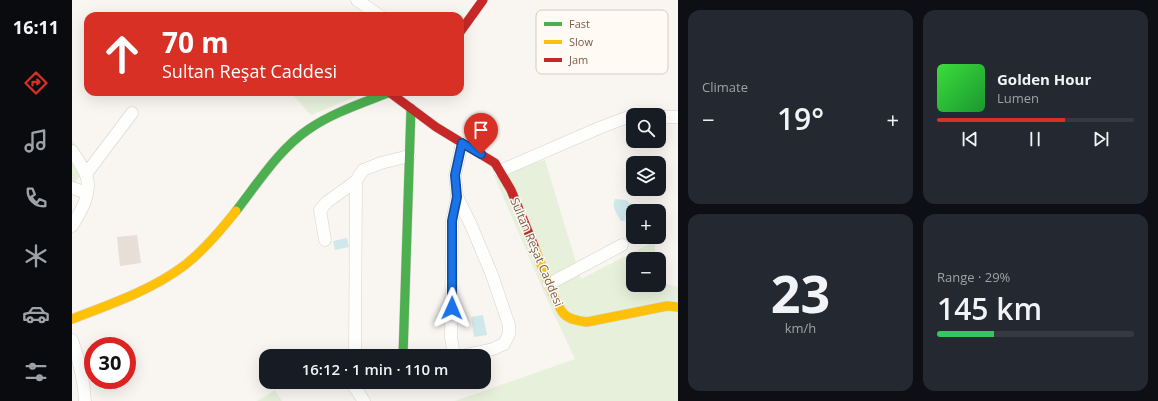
<!DOCTYPE html>
<html lang="en">
<head>
<meta charset="utf-8">
<style>
	body { margin:0; font-family:"Open Sans",sans-serif; background:#242831; color:#f1f3f6; height:100vh; display:flex; flex-direction:column; font-size:15px; white-space:nowrap }
	* { box-sizing:border-box; margin:0 }
	p { font-size:13px; color:#9ea1a6 }
	.icon { flex:none; width:22px; height:22px; fill:none; stroke:currentColor; stroke-width:2; stroke-linecap:round; stroke-linejoin:round }
	.map { position:relative; flex:1; overflow:hidden }
	.side { display:flex; flex-direction:column; gap:10px; padding:10px; background:#0d0f14; width:480px }
	.side>* { flex:none }
	.top-card { position:absolute; left:12px; top:12px; width:380px; height:84px; border-radius:12px; box-shadow:0 4px 16px #0002; background:#d93025; color:#fff; overflow:hidden }
	.buttons { position:absolute; left:554px; top:108px; display:grid; gap:8px }
	.buttons a { display:grid; place-items:center; width:40px; height:40px; border-radius:8px; background:#171b24; box-shadow:0 4px 16px #0002; font-size:20px }
	.speed { position:absolute; left:12px; top:337px; display:flex; gap:8px; font-size:20px; font-weight:700; text-align:center }
	.speed>* { display:grid; place-content:center; width:52px; height:52px; border-radius:50%; background:#171b24; box-shadow:0 4px 16px #0002; line-height:1 }
	.speed .limit { border:6px solid #d22; background:#fff; color:#111 }
	.pin { position:absolute; display:grid; place-items:center; width:34px; height:34px; color:#fff; margin:-41px -17px; border-radius:50% 50% 50% 0; rotate:-45deg; box-shadow:0 0 4px #0007 }
	.pin .icon { rotate:45deg }
	.me { position:absolute; width:44px; margin:-22px; rotate:1deg; stroke-linejoin:round; filter:drop-shadow(0 0 3px #0008) }
	.turn { display:flex; align-items:center; gap:14px; height:84px; padding:0 12px; font-size:18px }
	.turn .icon { width:52px; height:52px; stroke-width:2.5 }
	.turn b { display:block; font-size:28px; line-height:34px }
	.big { font-size:30px; font-weight:600; line-height:1.1 }
	.side .widget { flex:1; display:flex; flex-direction:column; justify-content:center; gap:6px; min-width:0; padding:0 14px; border-radius:12px; background:#242831 }
	.side .dial { align-items:center; gap:0 }
	.dial b { font-size:52px; line-height:1 }
	.song { display:flex; align-items:center; gap:12px }
	.cover { width:48px; height:48px; border-radius:6px; background:linear-gradient(135deg,hsl(120 70% 55%),hsl(130 70% 35%)) }
	.played { height:4px; border-radius:2px; background:linear-gradient(90deg,#d93025 65%,#363941 65%) }
	.keys { display:flex; justify-content:space-around; direction:ltr }
	.heat { display:flex; justify-content:space-between; align-items:center; font-size:22px; direction:ltr }
	.charge { height:6px; border-radius:3px; background:linear-gradient(90deg,#34c759 29%,#363941 0) }
	.side .tiles { flex:1; display:grid; gap:10px; grid-template-columns:repeat(2,1fr) }
	.trip { position:absolute; left:187px; top:349px; width:232px; height:40px; border-radius:12px; background:#171b24; box-shadow:0 4px 16px #0002; font-weight:600; line-height:40px; text-align:center }
	main { display:flex; flex:1; min-height:0 }
	.tab-bar { display:flex; flex-direction:column; width:72px; justify-content:space-around; align-items:center; background:#090b0e; color:#9ea1a6 }
	.tab-bar .icon { width:28px; height:28px }
	.tab-bar .active { color:#d93025 }
	.tab-bar b { font-size:18px; color:#f1f3f6 }
	.map>svg:first-child { display:block }
</style>
</head>
<body>
<main>
<nav class="tab-bar">
<b>16:11</b>
<svg class="icon active" aria-label="directions" viewBox="0 0 24 24"><path d="M12 3l9 9-9 9-9-9zM9 14v-3h6M13 9l2 2-2 2"/></svg>
<svg class="icon" aria-label="music" viewBox="0 0 24 24"><path d="M9 18V5l10-2v13"/><circle cx="6" cy="18" r="3"/><circle cx="16" cy="16" r="3"/></svg>
<svg class="icon" aria-label="phone" viewBox="0 0 24 24"><path d="M5 4h4l2 5-3 2q2 4 5 5l2-3 5 2v4C11 20 4 13 5 4z"/></svg>
<svg class="icon" aria-label="climate" viewBox="0 0 24 24"><path d="M12 3v18M4 7l16 10M4 17L20 7"/></svg>
<svg class="icon" aria-label="car" viewBox="0 0 24 24"><path d="M5 17H2v-5l4-1 3-4h7l3 4 3 1v5h-3M9 17h6M6 11h13"/><circle cx="7" cy="17" r="2"/><circle cx="17" cy="17" r="2"/></svg>
<svg class="icon" aria-label="filters" viewBox="0 0 24 24"><path d="M4 7h16M4 17h16"/><circle cx="9" cy="7" r="2"/><circle cx="15" cy="17" r="2"/></svg>
</nav>
<div class="map">
<svg width="606" height="401" viewBox="0 0 606 401">
	<rect width="100%" height="100%" fill="#f9f5f0"/>
	<g fill="#e7f0db">
		<path d="M218,92H295L239,115Z"/>
		<path d="M0,140L16,163L3,183H0Z"/>
		<path d="M473,160L509,279L583,241V259H561V285H587V282L606,287V401H383L503,359L473,295L422,175Z"/>
		<path d="M203,390L210,401H185Z"/>
	</g>
	<g fill="#d0e8ea">
		<path d="M543,199L554,200L559,204V210L554,215L553,221H549C545,214 539,207 543,199Z"/>
		<path d="M275,238L277,247L263,250L261,241Z"/>
		<path d="M411,315L415,335L402,337L399,317Z"/>
	</g>
	<path fill="#e6ded7" d="M65,235L69,263L48,266L45,237Z"/>
	<g fill="none" stroke-linecap="round" stroke-linejoin="round">
		<g stroke="#d7d1cb" stroke-width="13">
			<g id="street">
				<path d="M285,0L308,16"/>
				<path d="M587,117H606"/>
				<path d="M0,151C4,158 10,165 13,173C22,191 9,211 0,226"/>
				<path d="M428,171L527,128L556,117H561"/>
				<path d="M14,174L60,113"/>
				<path d="M0,188L15,193"/>
				<path d="M385,197L399,225L420,275L437,325V334L432,344L421,349L389,356"/>
				<path d="M253,240L248,210L255,202L284,181L291,170L309,163L337,156"/>
				<path d="M477,284L550,245"/>
				<path d="M0,340C7,360 12,380 13,401"/>
				<path d="M283,356L284,181"/>
				<path d="M382,356L379,337L380,221L385,197L383,175L390,143"/>
				<path d="M283,382V388L292,401"/>
			</g>
		</g>
		<g stroke="#d9d2cb" stroke-width="10">
			<g id="fast">
				<path d="M164,211C186,183 207,149 237,129C262,112 291,103 318,92"/>
				<path d="M331,356L339,108"/>
			</g>
		</g>
		<g stroke="#d9d2cb" stroke-width="10">
			<g id="slow">
				<path d="M462,246C468,260 483,305 492,314C498,320 507,321 515,322L595,306L606,307"/>
				<path d="M0,319C39,304 80,290 113,265C132,250 149,230 164,211"/>
			</g>
		</g>
		<g stroke="#d9d2cb" stroke-width="10">
			<g id="jam">
				<path d="M388,32L411,0"/>
				<path d="M317,92L364,127L423,163L439,190L462,246"/>
			</g>
		</g>
		<use href="#street" stroke="#fefefd" stroke-width="12"/>
		<use href="#fast" stroke="#4caf50" stroke-width="9"/>
		<use href="#slow" stroke="#ffc107" stroke-width="9"/>
		<use href="#jam" stroke="#c62828" stroke-width="9"/>
	</g>
	<g fill="none" stroke-linecap="round" stroke-linejoin="round">
		<g stroke="#114b97" stroke-width="10">
			<path id="route" d="M380,308V221L385,197L383,175L390,143L409,154"/>
		</g>
		<use href="#route" stroke="#1a73e8" stroke-width="7"/>
	</g>
	<g text-anchor="middle" dominant-baseline="central" stroke-width="3" stroke-linejoin="round" paint-order="stroke">
		<g font-size="12" fill="#7a5c4d" stroke="#fffaf3">
			<text transform="translate(465 252) rotate(67)">Sultan Reşat Caddesi</text>
		</g>
	</g>
	<rect x="464" y="10" width="132" height="64" rx="6" fill="#fffaf3" stroke="#d7cbc1" stroke-width="1"/>
	<rect x="472" y="22" width="18" height="4" fill="#4caf50"/>
	<rect x="472" y="40" width="18" height="4" fill="#ffc107"/>
	<rect x="472" y="58" width="18" height="4" fill="#c62828"/>
	<g font-size="11" fill="#7a5c4d">
		<text x="497" y="28">Fast</text>
		<text x="497" y="46">Slow</text>
		<text x="497" y="64">Jam</text>
	</g>
</svg>
<div class="buttons">
<a><svg class="icon" aria-label="search" viewBox="0 0 24 24"><circle cx="10" cy="10" r="6"/><path d="M15 15l6 6"/></svg></a>
<a><svg class="icon" aria-label="layers" viewBox="0 0 24 24"><path d="M12 4l9 5-9 5-9-5zM3 14l9 5 9-5"/></svg></a>
<a>+</a>
<a>−</a>
</div>
<div class="speed"><div class="limit">30</div></div>
<div class="pin" style="left:409px;top:154px;background:#d93025"><svg class="icon" aria-label="arrive" viewBox="0 0 24 24"><path d="M6 21V4h12l-3 4 3 4H6"/></svg></div>
<svg class="me" style="left:380px;top:308px" viewBox="-20 -20 40 40"><path d="M0-17L14 15 0 8-14 15z" fill="#1a73e8" stroke="#fff" stroke-width="4"/></svg>
<div class="trip">16:12 · 1 min · 110 m</div>
<div class="top-card">
<div class="turn"><svg class="icon" aria-label="ahead" viewBox="0 0 24 24"><path d="M12 20V5M6 11l6-6 6 6"/></svg><div><b>70 m</b>Sultan Reşat Caddesi</div></div>
</div>
</div>
<section class="side">
<div class="tiles">
<div class="widget"><p>Climate</p>
<div class="heat"><a>−</a><b class="big">19°</b><a>+</a></div>
</div>
<div class="widget">
<div class="song"><i class="cover"></i><div><b>Golden Hour</b><p>Lumen</p></div></div>
<div class="played"></div>
<div class="keys"><svg class="icon" aria-label="previous" viewBox="0 0 24 24"><path d="M18 5L8 12l10 7zM5 5v14"/></svg><svg class="icon" aria-label="pause" viewBox="0 0 24 24"><path d="M8 5v14M16 5v14"/></svg><svg class="icon" aria-label="next" viewBox="0 0 24 24"><path d="M6 5l10 7-10 7zM19 5v14"/></svg></div>
</div>
<div class="widget dial"><b>23</b><p>km/h</p></div>
<div class="widget"><p>Range · 29%</p><b class="big">145 km</b><div class="charge"></div></div>
</div>
</section>
</main>
</body>
</html>
